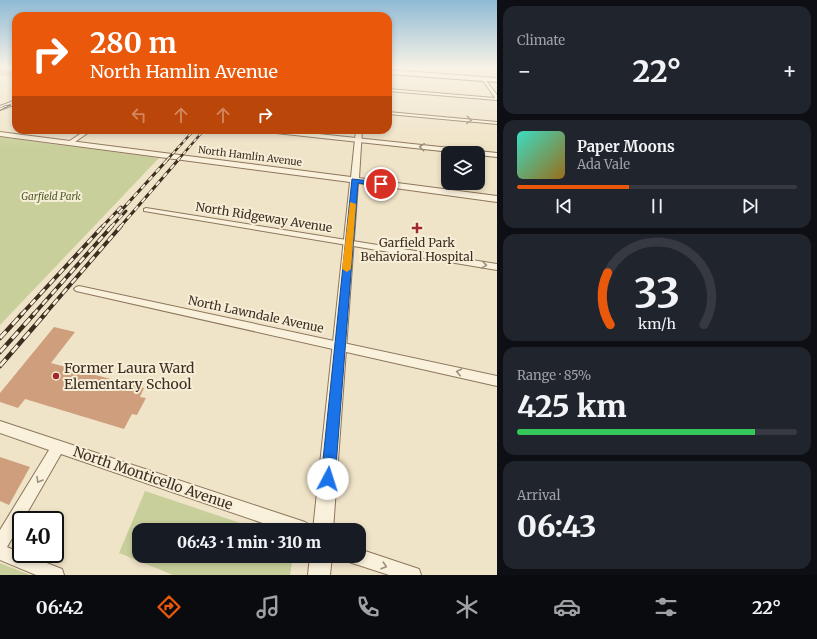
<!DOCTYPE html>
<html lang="en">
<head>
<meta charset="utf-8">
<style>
	body { margin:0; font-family:Merriweather,serif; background:#20242c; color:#f1f3f6; height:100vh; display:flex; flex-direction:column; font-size:15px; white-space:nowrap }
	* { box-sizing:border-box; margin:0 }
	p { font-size:13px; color:#9ea1a6 }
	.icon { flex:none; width:22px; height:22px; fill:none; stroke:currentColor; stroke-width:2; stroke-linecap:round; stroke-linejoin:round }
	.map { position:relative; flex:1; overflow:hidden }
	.panel { display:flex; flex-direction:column; gap:6px; padding:6px; background:#0d0f14; width:320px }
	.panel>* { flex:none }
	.top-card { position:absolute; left:12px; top:12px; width:380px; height:122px; border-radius:12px; box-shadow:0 2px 6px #0003; background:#ea580c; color:#fff; overflow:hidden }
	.fabs { position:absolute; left:441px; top:146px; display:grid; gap:8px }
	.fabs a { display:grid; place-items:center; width:44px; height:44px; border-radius:8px; background:#171b24; box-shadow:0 2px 6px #0003; font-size:20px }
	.speed { position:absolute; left:12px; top:511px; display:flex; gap:8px; font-size:20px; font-weight:700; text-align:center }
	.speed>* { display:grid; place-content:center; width:52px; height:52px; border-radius:50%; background:#171b24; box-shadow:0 2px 6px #0003; line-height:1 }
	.speed .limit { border:2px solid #111; border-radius:6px; background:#fff; color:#111 }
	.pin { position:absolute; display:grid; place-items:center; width:34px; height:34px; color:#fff; margin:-17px; border:2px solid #fff; border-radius:50%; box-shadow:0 1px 4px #0007 }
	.me { position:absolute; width:44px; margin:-22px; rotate:5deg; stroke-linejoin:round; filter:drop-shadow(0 0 3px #0008) }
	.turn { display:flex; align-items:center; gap:14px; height:84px; padding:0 12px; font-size:18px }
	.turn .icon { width:52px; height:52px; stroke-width:2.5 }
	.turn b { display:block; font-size:28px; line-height:34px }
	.lanes { display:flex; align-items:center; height:38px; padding:0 12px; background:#0003; justify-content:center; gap:20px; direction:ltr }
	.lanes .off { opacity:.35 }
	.big { font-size:30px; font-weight:800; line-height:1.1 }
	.panel .widget { flex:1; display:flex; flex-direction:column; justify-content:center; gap:6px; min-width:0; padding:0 14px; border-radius:12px; background:#20242c }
	.panel .dial { align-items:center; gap:0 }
	.dial svg { height:104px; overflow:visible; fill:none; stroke:#363941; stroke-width:7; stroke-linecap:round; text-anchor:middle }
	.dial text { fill:#f1f3f6; stroke:none }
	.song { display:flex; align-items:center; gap:12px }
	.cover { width:48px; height:48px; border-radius:6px; background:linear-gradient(135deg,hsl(170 70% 55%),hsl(40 70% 35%)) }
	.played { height:4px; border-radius:2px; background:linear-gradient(90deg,#ea580c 40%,#363941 40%) }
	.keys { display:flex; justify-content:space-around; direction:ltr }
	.heat { display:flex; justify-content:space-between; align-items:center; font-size:22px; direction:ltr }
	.charge { height:6px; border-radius:3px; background:linear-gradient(90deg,#34c759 85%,#363941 0) }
	.trip { position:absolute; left:132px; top:523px; width:234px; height:40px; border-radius:12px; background:#171b24; box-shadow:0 2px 6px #0003; font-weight:800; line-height:40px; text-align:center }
	.tabs { display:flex; height:64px; justify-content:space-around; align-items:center; background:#090b0e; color:#9ea1a6 }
	.tabs .icon { width:28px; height:28px }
	.tabs .current { color:#ea580c }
	.tabs b { font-size:18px; color:#f1f3f6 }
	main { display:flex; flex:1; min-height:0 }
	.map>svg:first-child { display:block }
</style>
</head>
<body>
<main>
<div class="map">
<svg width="497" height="575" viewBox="0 0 497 575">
	<rect width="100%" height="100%" fill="#f0e4c8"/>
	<g fill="#c9cf9b">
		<path d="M0,137L159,158L0,325Z"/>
		<path d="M145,491L261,530H139V556H293L290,575H173L119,553Z"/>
		<path d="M0,563L30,575H0Z"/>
	</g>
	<g fill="#cf9f7d">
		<path d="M0,67H16V77L0,75Z"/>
		<path d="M54,327L75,332L51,363L144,388L140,397L146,398L137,415L132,414L124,429L25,399L18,408L0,402V393Z"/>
		<path d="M0,457L30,467L9,505L0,501Z"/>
	</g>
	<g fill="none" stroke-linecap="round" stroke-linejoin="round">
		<g stroke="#8d765c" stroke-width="2">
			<g id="minor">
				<path d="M484,78L497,95V100L388,91V89L495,98L482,79Z"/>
				<path d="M388,112L497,122V124L388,114Z"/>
				<path d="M86,130H92L72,144H68V142Z"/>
				<path d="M264,130H281L497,153V157L478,155V153H460L267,132Z"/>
				<path d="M146,208L497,264V270L144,211V209Z"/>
				<path d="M79,286L497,376V386L76,291L74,289L76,287Z"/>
				<path d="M0,421L305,522L310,525L313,530H283L61,454L23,520H21V523L7,547L21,553V554H24L62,569L64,575H36L0,560V530L49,450L0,433Z"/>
				<path d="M359,549L419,569L421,575H389L349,562L347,556H359Z"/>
			</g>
		</g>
		<g stroke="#8d765c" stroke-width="2">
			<g id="tertiary">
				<path d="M356,130H362L359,178L497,196V202L358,183L333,530H313L350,182L0,136V132L351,177Z"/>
				<path d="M310,556H332L330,575H308Z"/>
			</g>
		</g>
		<g stroke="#6f573f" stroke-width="2">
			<g id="secondary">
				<path d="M388,70L497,78V82L388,74Z"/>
				<path d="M16,100V104L0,110V106Z"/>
			</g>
		</g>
		<use href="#minor" fill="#faf1dc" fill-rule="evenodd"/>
		<use href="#tertiary" fill="#faf1dc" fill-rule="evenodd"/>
		<use href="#secondary" fill="#faf1dc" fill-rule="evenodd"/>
		<g stroke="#3d2e20" stroke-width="1.5">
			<path id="rail-far4" d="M4,107L16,103"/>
		</g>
		<g stroke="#3d2e20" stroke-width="2.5">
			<g id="rail-far3">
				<path d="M0,109L7,106"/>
				<path d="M167,160L194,130"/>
				<path d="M178,160L204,130"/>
			</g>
		</g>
		<g stroke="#3d2e20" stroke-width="3">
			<g id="rail-far2">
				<path d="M119,213L168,159"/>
				<path d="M102,227L121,207"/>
				<path d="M111,227L126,211"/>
				<path d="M120,227L179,159"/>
			</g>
		</g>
		<g stroke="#3d2e20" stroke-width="4">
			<g id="rail-far1">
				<path d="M21,315L103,226"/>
				<path d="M33,315L112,226"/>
				<path d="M44,315L121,226"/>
			</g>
		</g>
		<g stroke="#3d2e20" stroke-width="4.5">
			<g id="rail">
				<path d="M0,338L22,314"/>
				<path d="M0,352L34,314"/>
				<path d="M0,366L45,314"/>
			</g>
		</g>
		<use href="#rail-far4" stroke="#f7eed8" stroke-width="1" stroke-dasharray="3.5" stroke-linecap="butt"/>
		<use href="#rail-far3" stroke="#f7eed8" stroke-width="1.5" stroke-dasharray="4" stroke-linecap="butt"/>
		<use href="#rail-far2" stroke="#f7eed8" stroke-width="2" stroke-dasharray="5.5" stroke-linecap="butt"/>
		<use href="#rail-far1" stroke="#f7eed8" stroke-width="2.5" stroke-dasharray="7" stroke-linecap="butt"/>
		<use href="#rail" stroke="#f7eed8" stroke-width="3" stroke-dasharray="9" stroke-linecap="butt"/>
	</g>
	<defs><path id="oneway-chevron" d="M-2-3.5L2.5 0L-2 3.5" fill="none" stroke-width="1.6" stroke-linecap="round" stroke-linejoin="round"/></defs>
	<g stroke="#9c907e">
		<use href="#oneway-chevron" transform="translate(469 120) rotate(5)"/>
		<use href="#oneway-chevron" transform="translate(422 147) rotate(-174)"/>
		<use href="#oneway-chevron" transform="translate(484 265) rotate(9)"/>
		<use href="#oneway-chevron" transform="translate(459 372) rotate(-168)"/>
		<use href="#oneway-chevron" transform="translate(39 480) rotate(121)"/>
		<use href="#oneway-chevron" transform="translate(384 566) rotate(18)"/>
	</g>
	<linearGradient id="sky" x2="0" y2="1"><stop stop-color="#8fbad6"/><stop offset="0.46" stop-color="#f8f3e6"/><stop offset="1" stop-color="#f8f3e6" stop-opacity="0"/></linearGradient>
	<rect width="497" height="147" fill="url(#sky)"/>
	<path fill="#1a73e8" stroke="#114b97" d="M352,179L381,182L384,184L381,186L358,183L335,479L333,484L328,486L323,484L321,479Z"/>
	<path fill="#f59e0b" d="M350,202L356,204L351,269L347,272L342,269Z"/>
	<g fill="#9e2a2b" stroke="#f7eed8" stroke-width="1.5">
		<path d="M415 222h4v4h4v4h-4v4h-4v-4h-4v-4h4z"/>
		<circle cx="56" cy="376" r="4"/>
	</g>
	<g text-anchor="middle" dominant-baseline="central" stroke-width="4" stroke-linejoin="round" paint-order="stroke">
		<g font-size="10" fill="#3d2e20" stroke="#f7eed8">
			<text transform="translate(250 156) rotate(7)">North Hamlin Avenue</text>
		</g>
		<g font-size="10" font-style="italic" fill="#4d5a26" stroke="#f7eed8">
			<text x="51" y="196">Garfield Park</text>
		</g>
		<g font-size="12" fill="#3d2e20" stroke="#f7eed8">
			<text transform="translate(264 217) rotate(9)">North Ridgeway Avenue</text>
			<text transform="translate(256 314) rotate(12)">North Lawndale Avenue</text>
		</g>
		<g font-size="12" fill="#3d2e20" stroke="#f7eed8">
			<text x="417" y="242">Garfield Park<tspan x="417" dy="14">Behavioral Hospital</tspan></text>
		</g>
		<g font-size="14" fill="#3d2e20" stroke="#f7eed8" text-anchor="start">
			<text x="64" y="368">Former Laura Ward<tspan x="64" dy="16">Elementary School</tspan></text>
		</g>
		<g font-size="14" fill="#3d2e20" stroke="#f7eed8">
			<text transform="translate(153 478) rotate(19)">North Monticello Avenue</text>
		</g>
	</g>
</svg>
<div class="fabs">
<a><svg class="icon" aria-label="layers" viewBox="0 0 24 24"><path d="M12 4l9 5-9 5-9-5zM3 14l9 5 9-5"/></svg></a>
</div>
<div class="speed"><div class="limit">40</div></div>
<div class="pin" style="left:381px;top:184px;background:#d93025"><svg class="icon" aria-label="arrive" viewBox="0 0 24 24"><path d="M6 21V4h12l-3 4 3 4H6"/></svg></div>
<svg class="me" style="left:328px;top:479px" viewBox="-20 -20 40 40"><circle r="19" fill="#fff"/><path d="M0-13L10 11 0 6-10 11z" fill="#1a73e8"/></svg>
<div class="trip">06:43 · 1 min · 310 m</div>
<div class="top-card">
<div class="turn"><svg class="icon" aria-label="right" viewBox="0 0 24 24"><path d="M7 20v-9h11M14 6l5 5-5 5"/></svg><div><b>280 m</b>North Hamlin Avenue</div></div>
<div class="lanes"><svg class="icon off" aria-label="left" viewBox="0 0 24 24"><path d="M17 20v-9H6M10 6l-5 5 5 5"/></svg><svg class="icon off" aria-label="ahead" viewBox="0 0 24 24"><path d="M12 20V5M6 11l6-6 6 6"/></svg><svg class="icon off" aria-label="ahead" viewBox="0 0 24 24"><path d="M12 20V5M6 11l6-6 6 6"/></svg><svg class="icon" aria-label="right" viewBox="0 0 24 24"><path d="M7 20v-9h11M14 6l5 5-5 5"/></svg></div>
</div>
</div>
<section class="panel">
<div class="widget"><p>Climate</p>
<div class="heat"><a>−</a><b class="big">22°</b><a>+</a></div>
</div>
<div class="widget">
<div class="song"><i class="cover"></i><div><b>Paper Moons</b><p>Ada Vale</p></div></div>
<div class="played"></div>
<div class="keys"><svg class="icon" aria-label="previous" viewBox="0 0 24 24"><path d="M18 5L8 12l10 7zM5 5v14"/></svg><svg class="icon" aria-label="pause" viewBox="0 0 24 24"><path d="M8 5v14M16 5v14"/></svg><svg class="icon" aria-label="next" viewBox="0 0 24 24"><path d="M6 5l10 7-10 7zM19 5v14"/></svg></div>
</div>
<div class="widget dial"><svg viewBox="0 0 100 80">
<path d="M14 69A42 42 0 1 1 86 69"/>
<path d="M14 69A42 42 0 0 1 12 29" stroke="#ea580c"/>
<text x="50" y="56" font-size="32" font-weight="700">33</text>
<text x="50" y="72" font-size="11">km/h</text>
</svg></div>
<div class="widget"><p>Range · 85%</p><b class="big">425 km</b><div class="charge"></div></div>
<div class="widget"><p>Arrival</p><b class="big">06:43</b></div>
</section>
</main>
<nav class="tabs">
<b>06:42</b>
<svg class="icon current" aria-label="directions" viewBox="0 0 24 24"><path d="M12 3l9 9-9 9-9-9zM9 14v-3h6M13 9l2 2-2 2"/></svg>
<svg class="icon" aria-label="music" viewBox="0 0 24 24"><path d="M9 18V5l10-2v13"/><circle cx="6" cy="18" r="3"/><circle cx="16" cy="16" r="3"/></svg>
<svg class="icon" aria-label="phone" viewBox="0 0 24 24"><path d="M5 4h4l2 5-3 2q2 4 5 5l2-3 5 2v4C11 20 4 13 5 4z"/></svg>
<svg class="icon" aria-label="climate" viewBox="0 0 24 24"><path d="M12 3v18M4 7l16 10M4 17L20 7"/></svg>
<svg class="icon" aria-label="car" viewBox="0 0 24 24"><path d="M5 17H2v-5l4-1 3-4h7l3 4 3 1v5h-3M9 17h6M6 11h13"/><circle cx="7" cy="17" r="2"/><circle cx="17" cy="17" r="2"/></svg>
<svg class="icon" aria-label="filters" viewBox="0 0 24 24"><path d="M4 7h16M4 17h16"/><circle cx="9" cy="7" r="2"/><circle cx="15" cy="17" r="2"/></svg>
<b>22°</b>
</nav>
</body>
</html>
